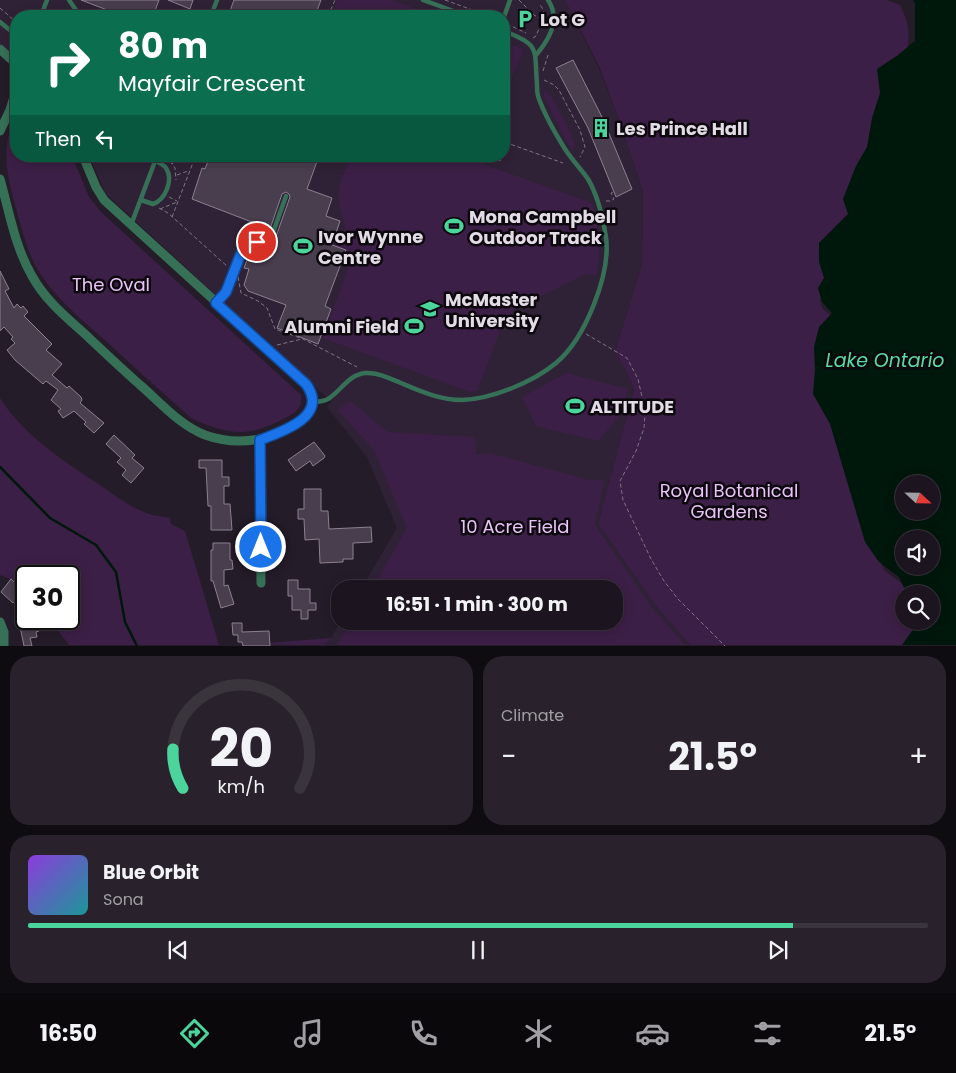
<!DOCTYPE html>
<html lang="en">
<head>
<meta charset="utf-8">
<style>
	body { margin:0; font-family:Poppins,sans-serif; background:#29222c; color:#f1f3f6; height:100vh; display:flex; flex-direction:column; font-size:19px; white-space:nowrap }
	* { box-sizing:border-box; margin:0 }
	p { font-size:16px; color:#a09fa4 }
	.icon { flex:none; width:28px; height:28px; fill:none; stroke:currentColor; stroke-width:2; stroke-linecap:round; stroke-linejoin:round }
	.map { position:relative; height:646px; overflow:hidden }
	.drawer { display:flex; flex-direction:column; gap:10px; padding:10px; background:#0f0c11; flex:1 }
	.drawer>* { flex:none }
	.guide { position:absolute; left:10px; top:10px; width:500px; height:152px; border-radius:20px; box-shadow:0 2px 12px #0003,0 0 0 1px #3a343d; background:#0b6e4f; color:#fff; overflow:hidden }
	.needle { width:32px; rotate:112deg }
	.buttons { position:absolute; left:895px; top:475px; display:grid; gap:10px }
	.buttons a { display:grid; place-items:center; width:45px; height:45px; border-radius:50%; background:#1c151f; box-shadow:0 2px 12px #0003,0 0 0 1px #3a343d; font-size:25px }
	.speed { position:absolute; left:15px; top:565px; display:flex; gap:10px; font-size:25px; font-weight:700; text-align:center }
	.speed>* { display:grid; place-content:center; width:65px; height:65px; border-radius:50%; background:#1c151f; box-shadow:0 2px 12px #0003,0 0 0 1px #3a343d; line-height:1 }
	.speed .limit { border:2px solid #111; border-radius:8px; background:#fff; color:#111 }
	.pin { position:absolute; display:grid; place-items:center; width:42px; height:42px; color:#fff; margin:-21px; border:2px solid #fff; border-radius:50%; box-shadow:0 1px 5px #0007 }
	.me { position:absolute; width:55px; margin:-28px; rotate:0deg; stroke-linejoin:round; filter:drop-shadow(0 0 4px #0008) }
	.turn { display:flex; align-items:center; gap:18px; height:105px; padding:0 25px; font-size:22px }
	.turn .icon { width:65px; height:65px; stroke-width:2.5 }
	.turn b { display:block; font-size:35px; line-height:42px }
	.then { display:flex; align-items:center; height:48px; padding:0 25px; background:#0003; gap:10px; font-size:19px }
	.big { font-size:38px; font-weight:700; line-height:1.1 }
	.drawer .card { flex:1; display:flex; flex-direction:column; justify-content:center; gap:8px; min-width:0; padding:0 18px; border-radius:20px; background:#29222c }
	.drawer .dial { align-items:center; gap:0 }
	.dial svg { height:130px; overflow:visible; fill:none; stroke:#3a343d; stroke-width:7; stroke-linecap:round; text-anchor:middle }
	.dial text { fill:#f1f3f6; stroke:none }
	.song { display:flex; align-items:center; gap:15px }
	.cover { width:60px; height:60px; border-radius:8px; background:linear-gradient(135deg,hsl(270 70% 55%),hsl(180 70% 35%)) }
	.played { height:5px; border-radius:2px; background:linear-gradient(90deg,#4bd49b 85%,#3a343d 85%) }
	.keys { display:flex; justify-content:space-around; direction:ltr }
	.heat { display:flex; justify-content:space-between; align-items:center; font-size:28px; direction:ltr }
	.drawer .tiles { flex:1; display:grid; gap:10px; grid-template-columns:1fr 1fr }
	.card:last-child { grid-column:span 2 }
	.trip { position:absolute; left:331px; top:580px; width:292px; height:50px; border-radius:20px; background:#1c151f; box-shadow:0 2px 12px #0003,0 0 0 1px #3a343d; font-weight:700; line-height:50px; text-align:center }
	.tab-bar { display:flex; height:80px; justify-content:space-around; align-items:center; background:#0b080c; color:#a09fa4 }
	.tab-bar .icon { width:35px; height:35px }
	.tab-bar .active { color:#4bd49b }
	.tab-bar b { font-size:22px; color:#f1f3f6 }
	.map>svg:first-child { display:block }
</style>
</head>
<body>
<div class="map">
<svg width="956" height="646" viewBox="0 0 956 646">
	<rect width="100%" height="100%" fill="#251c29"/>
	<path fill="#302236" d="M0,0H565L598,66L617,114L643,191L642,264L615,352L627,373L634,389L598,524L656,606L690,645H324L331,638L341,621H615V589H361L397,528L367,457L327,407L332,402L106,194L89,156H504V16H16V59L0,43Z"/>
	<g fill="#3c1f46">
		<path d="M337,0H392L435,16H331Z"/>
		<path d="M565,0H887L900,5C909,23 910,32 907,51L829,286L820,299L822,308L837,321L875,549L884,570L904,585L908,594H904V621H922L913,645H690L656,606L598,524L634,389L627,373L615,352L642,264L643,191L617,114L599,66Z"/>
		<path d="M504,42L523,49L504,98Z"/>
		<path d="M544,91L547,92L551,96C557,108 577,138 574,150L570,148L544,96Z"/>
		<path d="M16,116V156H72L89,197L101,212L301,395C303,408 296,412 285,418C248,438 228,435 191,418C163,393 134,367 106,341C80,318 51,295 34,263C25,244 20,222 14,201C6,170 1,146 16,116Z"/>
		<path d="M354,156H460L592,203C598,227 602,251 596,275L585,274L513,310L511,316L506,315L477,391L470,392L323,338L352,258L344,255L346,250L326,242L329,234L342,239C348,220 343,224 340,208C336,189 342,171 354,156Z"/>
		<path d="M567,373L628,389L620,415L598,441L536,426L522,397Z"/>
		<path d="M0,398C24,436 64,461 101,486C115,495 128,506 144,512C152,516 161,516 170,518L171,524L185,531L219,645H69L49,619H69V576H26V589L24,585L0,575Z"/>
		<path d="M350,401L388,432L475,437L476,455L490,453L593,481L597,479L604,481L595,525L653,609L685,645H337L352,621H615V589H372L407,528L374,450L338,410Z"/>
		<path d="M331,638L324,645H242Z"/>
	</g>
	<path fill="#00170c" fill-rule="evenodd" d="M913,0H956V645H902L919,621H931V594H907L899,577L879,562L865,542L830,424L813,394L815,370L814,347L819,327L832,313L822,302L818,288L824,278L819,262V243L848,214L843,199L856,166L867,147L872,118L880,93L877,69L898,55L915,41V3ZM904,484H931V511H904ZM904,539H931V566H904Z"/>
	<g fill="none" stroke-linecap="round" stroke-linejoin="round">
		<path stroke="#00170c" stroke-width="2.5" d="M0,467L50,518L96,545L116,572L125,622L137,646"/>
	</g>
	<g fill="#493e4e" stroke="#8c8091">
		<path d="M81,0H159L153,16H141L131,12L129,16H123Z"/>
		<path d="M168,0H193L190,9Z"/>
		<path d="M234,0H321L315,16H228Z"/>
		<path d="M573,60L603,119L632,189L616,197L588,128L556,68Z"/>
		<path d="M210,156H319L307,189L332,198L326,216L340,221L332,245L346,250L325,306L331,309L318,344L277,328L286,305L248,291L244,285L249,269L244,268L249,255L265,261L271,245L274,242L290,197L289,194L286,192L282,194L270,229L192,199L202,168L205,169Z"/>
		<path d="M0,271L9,289L5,291L14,308L17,304L21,308L23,306L28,312L24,316L52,344L46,350L62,364L52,375L67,388L69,386L81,397L82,400L80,403L104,423L94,433L84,424L86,422L74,411L63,418L58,411L61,409L51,400L58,390L46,381L43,384L15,360L7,350L15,343L11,339L13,337L4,327L0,331Z"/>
		<path d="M114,435L135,455L132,458L144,468L131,483L122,475L126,470L117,462L121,458L106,444Z"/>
		<path d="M314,442L325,456L324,458L313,466L310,461L296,471L288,460Z"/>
		<path d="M199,460H222V477H229V486H224V504H230L232,530H211V506H208L206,468H199Z"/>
		<path d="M304,489H321V511H328L329,529L371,527L372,542L353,543V559H343V562L320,563L319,539L305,540L304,519H298V509H304Z"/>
		<path d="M213,543H230V560H232L233,569L224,570V586L228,585L234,604L221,608L213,581H211V550H213Z"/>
		<path d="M11,579L24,591L13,603L1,592Z"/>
		<path d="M288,580H298V589H310V603H316V610H308V619H301V610H292V596H288Z"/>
		<path d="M26,604V619H37L39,631L36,632L37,637L30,638L32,646H24L16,607Z"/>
		<path d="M232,623H242V632L269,631L270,646H243L242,642H238V635H233Z"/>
	</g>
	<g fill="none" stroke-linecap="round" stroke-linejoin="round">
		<g stroke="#7d7581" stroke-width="1" stroke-dasharray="4 2.5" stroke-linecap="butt">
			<path d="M445,0L489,16"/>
			<path d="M519,0L534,15L541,19"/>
			<path d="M0,8L16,22"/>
			<path d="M86,13L91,16"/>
			<path d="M104,16L107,10"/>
			<path d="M328,16L335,0"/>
			<path d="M507,24L526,33"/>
			<path d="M533,38L536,36C540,25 549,13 539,4"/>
			<path d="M543,71L548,55"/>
			<path d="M544,80L554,85L559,90L580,130L585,147L580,157"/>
			<path d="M504,151L507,143L563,163"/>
			<path d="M166,156L175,168L176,180"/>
			<path d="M195,156L208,161"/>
			<path d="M487,156L500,161L502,156"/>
			<path d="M172,164L180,156"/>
			<path d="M177,175L188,171"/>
			<path d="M169,197L177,201"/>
			<path d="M606,201H610L614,199L611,193L614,192"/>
			<path d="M159,208L168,213L228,267"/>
			<path d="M160,209L177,202"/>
			<path d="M172,217L194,160L185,156"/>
			<path d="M238,277L241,293L258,301L267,308L275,329L303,339L357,367"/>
			<path d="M586,334L627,358L638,379L642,397L645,415L644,428L636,451L620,481L623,500L651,559L664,581L678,599L725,646"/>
			<path d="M277,345L302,339"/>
		</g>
		<g stroke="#367157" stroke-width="4.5">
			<path d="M69,0L80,16"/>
			<path d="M423,0L467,16"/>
			<path d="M41,16L47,0"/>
			<path d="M211,16L217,0"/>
			<path d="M504,17L510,0"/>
			<path d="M0,22L11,31L12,37L16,40"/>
			<path d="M536,55C549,40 561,19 548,0"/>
			<path d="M141,200L153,204C165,200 174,180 166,168C164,165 159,163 156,161"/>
			<path d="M131,225L157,156"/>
			<path d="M217,303L226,292L245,243L270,241L286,196"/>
			<path d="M313,402C318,402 324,401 328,399C341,391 348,375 365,373C377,372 389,378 401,383C420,391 440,400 462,400C492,399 533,382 556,363C585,339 611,274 606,237C603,218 598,196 588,179C581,169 572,160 565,149C555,133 544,114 538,96C537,92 537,88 537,84C534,48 541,45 504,31"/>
		</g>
		<g stroke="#367157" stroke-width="9">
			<path d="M0,49L16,64"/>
			<path d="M0,131L10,110L16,90"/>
			<path d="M0,179C9,211 15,247 32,276C45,300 66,317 86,335C103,351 121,368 139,384C159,401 179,425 205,435C236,446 264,442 292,427C311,416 319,403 306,384L104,200L96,187L83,156"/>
			<path d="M260,440L261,583"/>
			<path d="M0,622L4,632V646"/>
		</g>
	</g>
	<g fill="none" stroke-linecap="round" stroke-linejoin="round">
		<g stroke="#114b97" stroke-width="12">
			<path id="route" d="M257,242L245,243L226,292L216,303L306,384C329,416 284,431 260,440L261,547"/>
		</g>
		<use href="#route" stroke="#1a73e8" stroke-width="9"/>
	</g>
	<defs>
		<g id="parking-bare" transform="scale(1.5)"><path d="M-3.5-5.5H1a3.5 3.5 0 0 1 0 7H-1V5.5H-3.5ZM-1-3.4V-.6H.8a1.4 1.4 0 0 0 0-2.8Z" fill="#4bd49b" stroke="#0c080e" stroke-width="2.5" paint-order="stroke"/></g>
		<g id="building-bare" transform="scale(1.5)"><path d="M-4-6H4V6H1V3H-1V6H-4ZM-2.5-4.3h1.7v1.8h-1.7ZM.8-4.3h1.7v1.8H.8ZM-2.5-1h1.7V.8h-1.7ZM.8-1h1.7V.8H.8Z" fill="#4bd49b" stroke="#0c080e" stroke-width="2.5" paint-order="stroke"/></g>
		<g id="stadium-bare" transform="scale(1.5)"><path d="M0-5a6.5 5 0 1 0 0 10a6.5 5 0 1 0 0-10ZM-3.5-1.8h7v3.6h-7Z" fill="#4bd49b" stroke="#0c080e" stroke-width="2.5" paint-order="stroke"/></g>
		<g id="university-bare" transform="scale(1.5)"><path d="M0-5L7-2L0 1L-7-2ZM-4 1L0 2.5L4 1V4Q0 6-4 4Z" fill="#4bd49b" stroke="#0c080e" stroke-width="2.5" paint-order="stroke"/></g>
	</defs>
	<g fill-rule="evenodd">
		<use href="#parking-bare" x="525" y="19"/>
		<use href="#building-bare" x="601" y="128"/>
		<use href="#stadium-bare" x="454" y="226"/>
		<use href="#stadium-bare" x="303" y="246"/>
		<use href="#university-bare" x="430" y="309"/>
		<use href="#stadium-bare" x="414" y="326"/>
		<use href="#stadium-bare" x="575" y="406"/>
	</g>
	<g text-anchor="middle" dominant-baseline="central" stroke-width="5" stroke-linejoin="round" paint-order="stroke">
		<g font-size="18" font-weight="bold" fill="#e3dce6" stroke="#0c080e" text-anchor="start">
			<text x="540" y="19">Lot G</text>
			<text x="616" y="128">Les Prince Hall</text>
			<text x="469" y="216">Mona Campbell<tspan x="469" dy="21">Outdoor Track</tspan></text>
			<text x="318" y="236">Ivor Wynne<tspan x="318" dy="21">Centre</tspan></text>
			<text x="445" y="299">McMaster<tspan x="445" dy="21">University</tspan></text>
			<text x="399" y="326" text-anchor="end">Alumni Field</text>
			<text x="590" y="406">ALTITUDE</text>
		</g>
		<g font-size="18" fill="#e9c2f8" stroke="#0c080e">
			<text x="111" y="284">The Oval</text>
			<text x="729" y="490">Royal Botanical<tspan x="729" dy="21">Gardens</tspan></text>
			<text x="515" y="526">10 Acre Field</text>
		</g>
		<g font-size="19" font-style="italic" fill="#5adaa3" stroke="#0c080e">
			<text x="885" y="360">Lake Ontario</text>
		</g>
	</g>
</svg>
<div class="buttons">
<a><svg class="needle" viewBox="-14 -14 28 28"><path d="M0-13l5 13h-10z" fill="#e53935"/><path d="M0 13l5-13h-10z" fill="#a09fa4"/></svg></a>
<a><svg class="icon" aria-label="sound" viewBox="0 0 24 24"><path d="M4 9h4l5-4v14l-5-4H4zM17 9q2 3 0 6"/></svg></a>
<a><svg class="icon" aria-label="search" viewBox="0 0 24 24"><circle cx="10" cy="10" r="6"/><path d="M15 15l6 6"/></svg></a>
</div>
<div class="speed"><div class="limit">30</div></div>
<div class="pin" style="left:257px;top:242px;background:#d93025"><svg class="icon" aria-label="arrive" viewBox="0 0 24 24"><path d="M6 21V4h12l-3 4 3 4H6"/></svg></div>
<svg class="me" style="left:261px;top:547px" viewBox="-20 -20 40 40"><circle r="17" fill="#1a73e8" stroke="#fff" stroke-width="3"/><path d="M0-11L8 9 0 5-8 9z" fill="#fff"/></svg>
<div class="trip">16:51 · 1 min · 300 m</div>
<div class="guide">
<div class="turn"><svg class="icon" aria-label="right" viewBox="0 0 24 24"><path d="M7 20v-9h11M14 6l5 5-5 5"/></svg><div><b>80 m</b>Mayfair Crescent</div></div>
<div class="then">Then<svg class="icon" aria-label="left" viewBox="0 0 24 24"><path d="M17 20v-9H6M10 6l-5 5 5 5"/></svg></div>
</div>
</div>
<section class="drawer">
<div class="tiles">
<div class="card dial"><svg viewBox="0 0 100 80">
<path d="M14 69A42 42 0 1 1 86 69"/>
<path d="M14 69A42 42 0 0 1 8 45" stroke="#4bd49b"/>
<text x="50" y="56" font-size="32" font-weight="700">20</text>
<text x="50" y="72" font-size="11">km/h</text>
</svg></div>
<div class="card"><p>Climate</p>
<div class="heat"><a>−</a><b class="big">21.5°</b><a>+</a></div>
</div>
<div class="card">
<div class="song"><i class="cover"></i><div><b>Blue Orbit</b><p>Sona</p></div></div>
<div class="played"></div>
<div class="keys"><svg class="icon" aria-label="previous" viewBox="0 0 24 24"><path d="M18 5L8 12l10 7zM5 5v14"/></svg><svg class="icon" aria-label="pause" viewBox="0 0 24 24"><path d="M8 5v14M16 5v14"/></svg><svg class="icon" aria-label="next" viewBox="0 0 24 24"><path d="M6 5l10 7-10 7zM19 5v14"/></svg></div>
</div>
</div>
</section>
<nav class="tab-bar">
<b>16:50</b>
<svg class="icon active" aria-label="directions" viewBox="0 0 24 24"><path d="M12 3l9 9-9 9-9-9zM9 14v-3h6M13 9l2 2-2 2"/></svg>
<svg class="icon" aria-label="music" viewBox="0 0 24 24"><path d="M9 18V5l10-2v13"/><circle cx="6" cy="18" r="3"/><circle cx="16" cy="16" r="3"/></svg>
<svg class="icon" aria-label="phone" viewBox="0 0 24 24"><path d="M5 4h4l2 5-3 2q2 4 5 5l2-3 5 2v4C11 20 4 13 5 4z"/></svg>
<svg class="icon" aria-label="climate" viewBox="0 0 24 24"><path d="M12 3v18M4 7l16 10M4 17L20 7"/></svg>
<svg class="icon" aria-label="car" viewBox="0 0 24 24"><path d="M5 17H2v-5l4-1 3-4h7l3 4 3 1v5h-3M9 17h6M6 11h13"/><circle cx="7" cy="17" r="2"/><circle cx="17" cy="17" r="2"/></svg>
<svg class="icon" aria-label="filters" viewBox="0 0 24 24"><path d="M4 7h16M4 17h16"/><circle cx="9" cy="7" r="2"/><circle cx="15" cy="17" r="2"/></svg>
<b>21.5°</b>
</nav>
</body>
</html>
